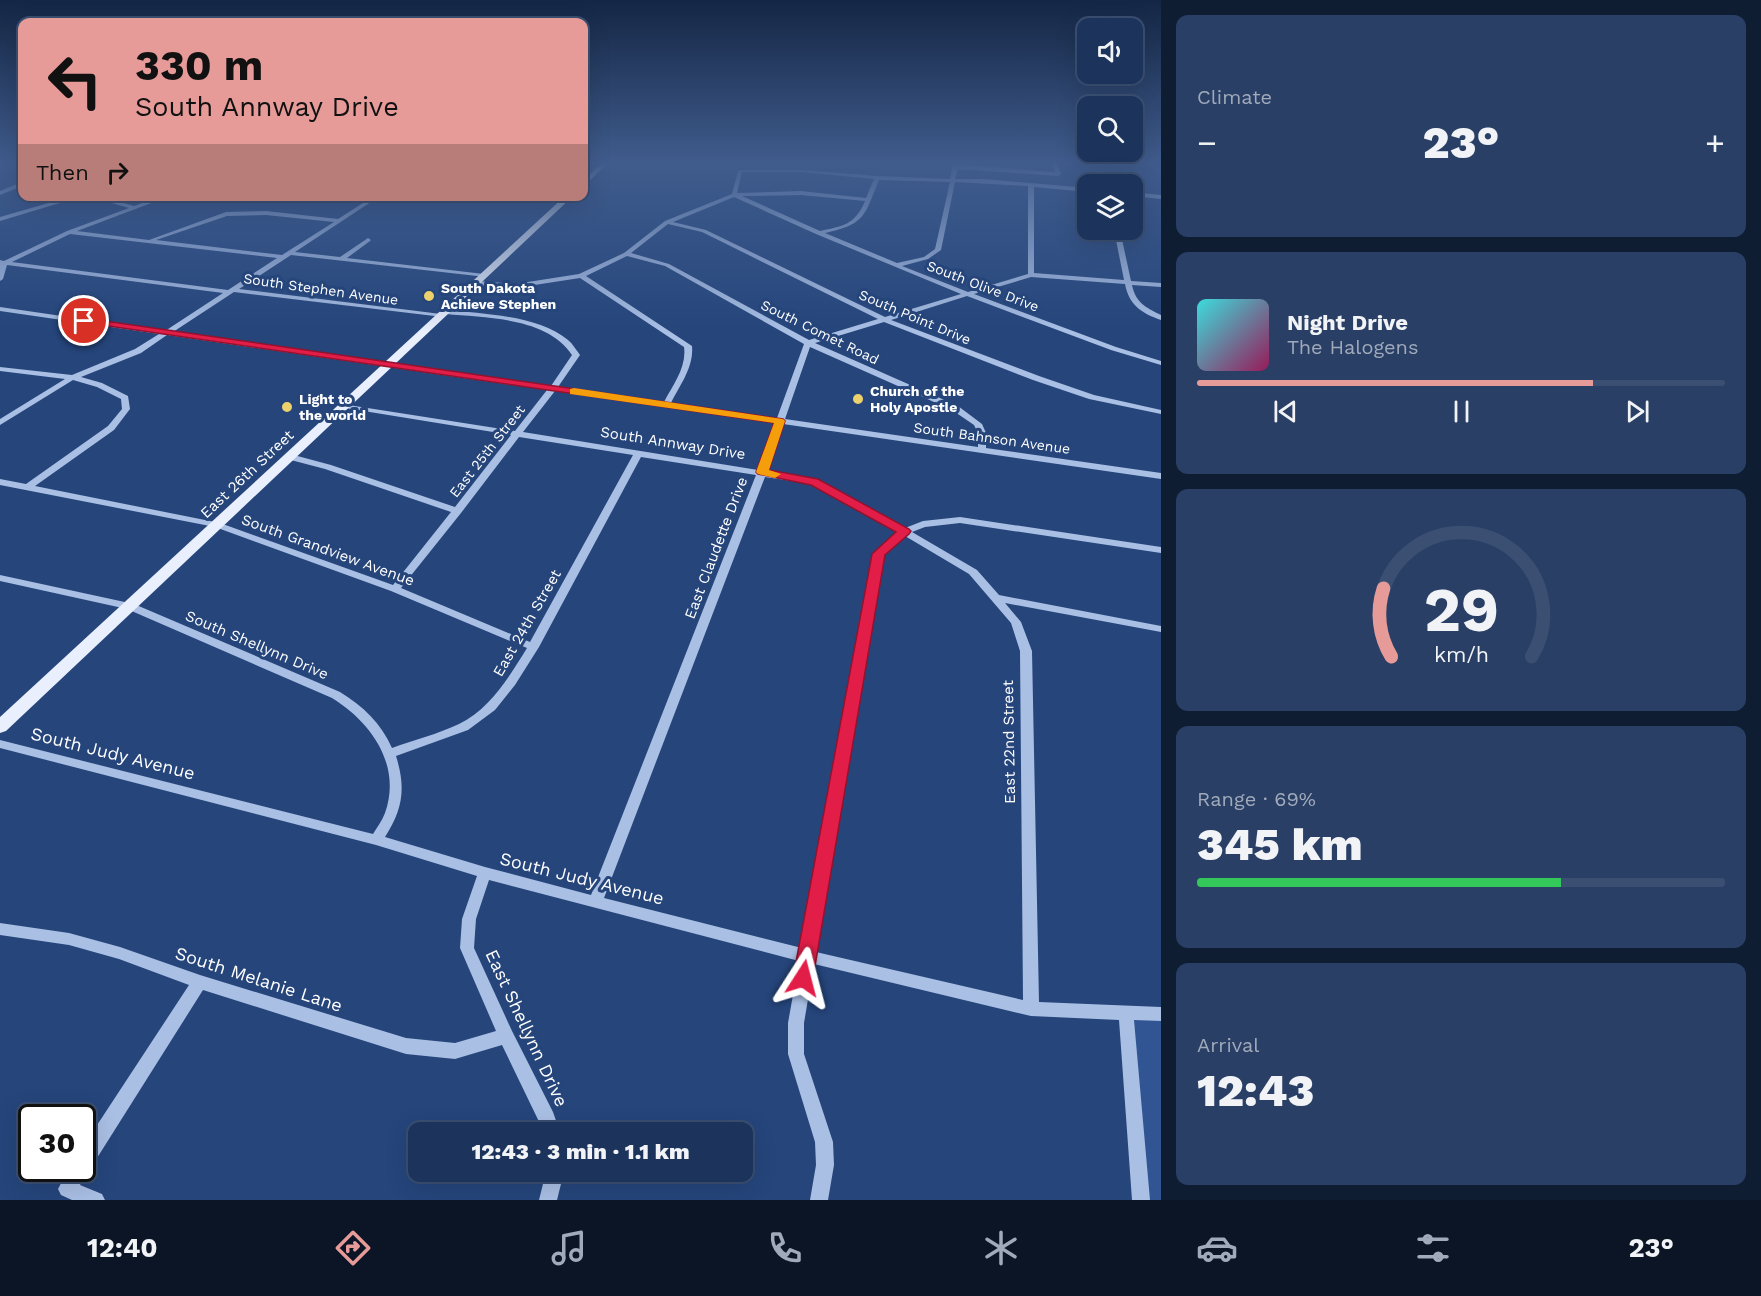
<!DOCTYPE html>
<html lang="en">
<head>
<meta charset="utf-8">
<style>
	body { margin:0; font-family:"Work Sans",sans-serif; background:#293f65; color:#f1f3f6; height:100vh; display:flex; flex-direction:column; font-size:22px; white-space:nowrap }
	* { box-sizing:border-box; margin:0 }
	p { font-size:20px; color:#a0aabb }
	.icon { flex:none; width:33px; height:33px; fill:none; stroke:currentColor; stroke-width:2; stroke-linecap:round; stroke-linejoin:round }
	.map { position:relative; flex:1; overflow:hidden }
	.sheet { display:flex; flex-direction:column; gap:15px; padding:15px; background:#0f1d33; width:600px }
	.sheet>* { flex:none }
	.guide { position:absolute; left:18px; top:18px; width:570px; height:183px; border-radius:12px; box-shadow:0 6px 24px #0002,0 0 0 2px #3a4f72; background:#e69b98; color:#111; overflow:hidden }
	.controls { position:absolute; left:1077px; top:18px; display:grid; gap:12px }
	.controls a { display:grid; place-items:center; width:66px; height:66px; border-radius:12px; background:#1c345c; box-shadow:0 6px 24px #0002,0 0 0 2px #3a4f72; font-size:30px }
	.speed { position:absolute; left:18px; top:1104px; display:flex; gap:12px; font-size:30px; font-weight:700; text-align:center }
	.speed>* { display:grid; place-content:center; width:78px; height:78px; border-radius:50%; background:#1c345c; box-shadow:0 6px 24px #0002,0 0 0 2px #3a4f72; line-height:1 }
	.speed .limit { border:3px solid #111; border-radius:9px; background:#fff; color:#111 }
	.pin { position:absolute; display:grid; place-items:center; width:51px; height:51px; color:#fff; margin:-26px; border:3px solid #fff; border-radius:50%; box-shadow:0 2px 6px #0007 }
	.me { position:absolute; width:66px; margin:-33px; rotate:9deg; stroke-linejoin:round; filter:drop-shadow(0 0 4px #0008) }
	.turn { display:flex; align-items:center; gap:21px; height:126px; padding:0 18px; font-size:27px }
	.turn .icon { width:78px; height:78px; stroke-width:2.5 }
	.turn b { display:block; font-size:42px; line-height:51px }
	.then { display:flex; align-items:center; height:57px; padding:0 18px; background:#0003; gap:12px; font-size:22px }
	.big { font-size:45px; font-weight:800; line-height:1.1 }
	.sheet .widget { flex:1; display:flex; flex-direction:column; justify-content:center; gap:9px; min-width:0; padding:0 21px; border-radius:12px; background:#293f65 }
	.sheet .dial { align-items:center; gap:0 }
	.dial svg { height:156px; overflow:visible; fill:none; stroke:#3a4f72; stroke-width:7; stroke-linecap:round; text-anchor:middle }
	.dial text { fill:#f1f3f6; stroke:none }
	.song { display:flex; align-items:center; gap:18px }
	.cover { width:72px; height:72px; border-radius:9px; background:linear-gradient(135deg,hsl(180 70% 55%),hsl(330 70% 35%)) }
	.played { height:6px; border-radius:3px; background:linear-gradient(90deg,#e69b98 75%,#3a4f72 75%) }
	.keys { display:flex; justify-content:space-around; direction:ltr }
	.heat { display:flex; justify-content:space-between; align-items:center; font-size:33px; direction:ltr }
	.charge { height:9px; border-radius:4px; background:linear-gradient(90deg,#34c759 69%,#3a4f72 0) }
	.trip { position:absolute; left:408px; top:1122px; width:345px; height:60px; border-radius:12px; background:#1c345c; box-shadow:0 6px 24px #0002,0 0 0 2px #3a4f72; font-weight:800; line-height:60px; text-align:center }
	.menu { display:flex; height:96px; justify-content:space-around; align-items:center; background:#0b1525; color:#a0aabb }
	.menu .icon { width:42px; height:42px }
	.menu .active { color:#e69b98 }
	.menu b { font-size:27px; color:#f1f3f6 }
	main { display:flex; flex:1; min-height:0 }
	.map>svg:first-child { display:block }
</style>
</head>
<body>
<main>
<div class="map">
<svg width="1161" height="1200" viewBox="0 0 1161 1200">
	<rect width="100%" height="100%" fill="#25457b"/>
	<path fill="#305592" d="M1126,1014H1161V1200H1141Z"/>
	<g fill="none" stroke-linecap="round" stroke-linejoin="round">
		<g fill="#a9bfe4" fill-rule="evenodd">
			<path d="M953,164L1055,172L1052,164H1057L1061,174L1058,176L958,169L955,179H985L1088,188V192L1034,187V273L1124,280L1114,230H1120L1131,281L1161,283V287L1132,285C1136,303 1145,307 1161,315V320C1141,313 1129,305 1125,284L1031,277L974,294L1116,347L1161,361V365L1111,350L967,296L891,320L1039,376L1094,395L1161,410V414L1089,399L1033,380L884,322L815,343L958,406L982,424L986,433V448L1161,473V479L783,424L767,472L817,480L905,528L923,521L960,517L1161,547V553L960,523L925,527L912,532L977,570L999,595L1161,626V632L1005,603L1021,622L1032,651L1039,1002L1161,1007V1021L1134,1020L1150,1200H1132L1119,1020L1031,1016L814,964L804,1023V1054L833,1142L834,1165L828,1200H810L816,1165L815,1142L788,1054V1023L799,961L489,880L476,919L474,948L512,1031L553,1112L560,1132H544L502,1045L455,1059L406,1054L203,990L80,1185L102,1194L105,1200H72L61,1195L58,1189L69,1168H82V1148L189,985L119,959L69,945L0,935V923L69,933L120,947L200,975L406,1038L455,1043L496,1031L460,948L462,919L477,876L376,845L0,748V740L373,834C377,827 382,821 385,813C402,765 371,722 332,698L127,609L0,581V575L134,604L340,692C363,706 381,723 392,748C414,740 438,734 459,724C490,709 509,677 527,648L391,591L215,527L0,485V479L26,484L108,426L122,409L121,399L97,387L73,380L0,425V419L65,379L0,371V367L72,375L135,349L159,334L0,311V307L165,331L223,293L7,265L3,279L0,281V260L4,261L67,231L129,208L88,196H98L134,206L162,196H170L77,231L149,240L226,212L266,211L338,219L374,196H380L295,252L340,257L368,238L371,240L370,241L347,258L484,274L487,276L486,277L291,255L239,289L441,314L444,316L443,317L234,292L173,332L551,386L572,355C547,317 487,318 446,314L443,312L446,310C483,314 538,315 568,340C573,344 576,350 580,355L558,387L664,402C673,385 687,367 684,347L580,278L515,288L477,285L474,283L477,281L515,284L579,274L624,253L665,221L732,194L738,171L740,170H802L877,176L950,179ZM742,172H802L874,179L866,198L801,191L737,193ZM879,180L950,182L935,249L924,257L897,263L825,233C866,224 864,216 879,180ZM955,182L1028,186V274L968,292L902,266L928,259L941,250ZM801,195L865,201C855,225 843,226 820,231L742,196ZM734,197L816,234L961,294L885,317L706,230L673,222ZM266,215L334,222L282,255L156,240L227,216ZM668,224L702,232L878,319L809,340L669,264L631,253ZM70,234L277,258L228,290L12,262ZM627,256L665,266L804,344L777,418L671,403C680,385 694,367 692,346L586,276ZM167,335L547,390L515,431L342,404L341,406L345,408L511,435L455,507L331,465L290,454L287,455V459L325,469L451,512L393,585L220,523L35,486L114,430L130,409L128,396L102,383L81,377L141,353ZM810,347L952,410L974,425L978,433V447L785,419ZM555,391L775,423L758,470L523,432ZM519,437L633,455L530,642L401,588L461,513ZM641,457L756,475L591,895L485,867L385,837C403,809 406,788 396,756L468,730L495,710L515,685L539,647ZM765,477L812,484L898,532L874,554L802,948L604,898ZM905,536L969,574L1011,623L1020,651L1023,1000L816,952L884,555Z"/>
			<path d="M1102,171L1107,172L1110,184H1105Z"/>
			<path d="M22,182V186L0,195V191Z"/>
			<path d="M1132,192L1161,195V199L1132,196Z"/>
			<path d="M73,196H83L0,221V217Z"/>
			<path d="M505,196H527L567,202L564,204Z"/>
			<path d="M546,1172H564L557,1200H539Z"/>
		</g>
		<g fill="#e9effc" fill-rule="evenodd">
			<path d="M600,164H607L584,186V180Z"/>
			<path d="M565,196H573L6,731L0,733V717Z"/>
		</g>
	</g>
	<linearGradient id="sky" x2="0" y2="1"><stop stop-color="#142644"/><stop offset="0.49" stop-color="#405c8d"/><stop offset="1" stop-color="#405c8d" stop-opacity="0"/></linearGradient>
	<rect width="1161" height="332" fill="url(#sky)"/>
	<path fill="#e11d48" stroke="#92132f" stroke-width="1.5" d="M84,318L783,419L785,421L769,470L818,479L909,529L911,531L909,534L885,555L813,978L810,985L803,987L796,985L793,978L872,554L896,532L811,485L758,474L756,472L774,423L81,322L80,321Z"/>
	<path fill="#f59e0b" d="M574,388L783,419L785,421L769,470L781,474L775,478L758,474L756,472L774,423L570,394V389Z"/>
	<g fill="#edd16d" stroke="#25457b" stroke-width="2">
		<circle cx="429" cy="296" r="6"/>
		<circle cx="858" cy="399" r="6"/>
		<circle cx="287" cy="407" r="6"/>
	</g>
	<g text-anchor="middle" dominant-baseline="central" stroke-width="6" stroke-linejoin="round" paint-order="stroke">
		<g font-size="14" fill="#fff" stroke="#25457b">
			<text transform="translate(983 286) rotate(21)">South Olive Drive</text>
			<text transform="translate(321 289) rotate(8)">South Stephen Avenue</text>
			<text transform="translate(915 317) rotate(23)">South Point Drive</text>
			<text transform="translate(820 332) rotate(26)">South Comet Road</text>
			<text transform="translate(992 438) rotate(8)">South Bahnson Avenue</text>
			<text transform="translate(487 451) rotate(-52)">East 25th Street</text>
		</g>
		<g font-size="14" font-weight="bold" fill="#fff" stroke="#25457b" text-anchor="start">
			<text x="441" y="288">South Dakota<tspan x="441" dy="16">Achieve Stephen</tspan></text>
			<text x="870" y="391">Church of the<tspan x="870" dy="16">Holy Apostle</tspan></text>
			<text x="299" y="399">Light to<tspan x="299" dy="16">the world</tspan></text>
		</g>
		<g font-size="15" fill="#fff" stroke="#25457b">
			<text transform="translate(673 443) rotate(9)">South Annway Drive</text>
			<text transform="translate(247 474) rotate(-43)">East 26th Street</text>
			<text transform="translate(716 548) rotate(-69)">East Claudette Drive</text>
			<text transform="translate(328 550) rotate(20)">South Grandview Avenue</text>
			<text transform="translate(527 623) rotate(-60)">East 24th Street</text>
			<text transform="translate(257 645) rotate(23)">South Shellynn Drive</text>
			<text transform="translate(1009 742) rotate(-91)">East 22nd Street</text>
		</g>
		<g font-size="18" fill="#fff" stroke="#25457b">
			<text transform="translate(113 753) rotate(14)">South Judy Avenue</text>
			<text transform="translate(582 878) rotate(14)">South Judy Avenue</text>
			<text transform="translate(259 979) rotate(18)">South Melanie Lane</text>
			<text transform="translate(527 1028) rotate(65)">East Shellynn Drive</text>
		</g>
	</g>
</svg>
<div class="controls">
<a><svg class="icon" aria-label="sound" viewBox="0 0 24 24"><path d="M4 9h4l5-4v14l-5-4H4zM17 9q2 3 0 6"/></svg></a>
<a><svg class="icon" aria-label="search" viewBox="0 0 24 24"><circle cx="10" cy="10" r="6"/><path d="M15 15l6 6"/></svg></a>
<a><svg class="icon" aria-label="layers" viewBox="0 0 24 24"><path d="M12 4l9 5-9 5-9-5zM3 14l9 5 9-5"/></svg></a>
</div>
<div class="speed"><div class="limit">30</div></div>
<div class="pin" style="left:84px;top:321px;background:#d93025"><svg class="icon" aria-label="arrive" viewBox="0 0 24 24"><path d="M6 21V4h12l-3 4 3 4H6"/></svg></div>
<svg class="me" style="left:803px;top:978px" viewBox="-20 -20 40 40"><path d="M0-17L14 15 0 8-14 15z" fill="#e11d48" stroke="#fff" stroke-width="4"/></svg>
<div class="trip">12:43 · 3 min · 1.1 km</div>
<div class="guide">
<div class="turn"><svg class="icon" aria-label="left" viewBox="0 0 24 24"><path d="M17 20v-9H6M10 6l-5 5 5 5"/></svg><div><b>330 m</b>South Annway Drive</div></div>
<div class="then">Then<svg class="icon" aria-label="right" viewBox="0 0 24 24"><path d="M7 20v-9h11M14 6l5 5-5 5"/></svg></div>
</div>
</div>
<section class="sheet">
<div class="widget"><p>Climate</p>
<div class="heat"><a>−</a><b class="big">23°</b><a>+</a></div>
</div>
<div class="widget">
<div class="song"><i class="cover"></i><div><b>Night Drive</b><p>The Halogens</p></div></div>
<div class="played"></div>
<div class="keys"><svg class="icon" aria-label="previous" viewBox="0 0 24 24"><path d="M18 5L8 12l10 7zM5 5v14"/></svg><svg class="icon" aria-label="pause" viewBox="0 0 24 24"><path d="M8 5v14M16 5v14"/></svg><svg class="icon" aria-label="next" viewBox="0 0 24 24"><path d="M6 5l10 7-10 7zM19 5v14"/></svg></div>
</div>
<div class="widget dial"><svg viewBox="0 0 100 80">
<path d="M14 69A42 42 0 1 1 86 69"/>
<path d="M14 69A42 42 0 0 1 10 34" stroke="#e69b98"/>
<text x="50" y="56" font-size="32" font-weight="700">29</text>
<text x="50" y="72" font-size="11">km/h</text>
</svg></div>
<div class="widget"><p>Range · 69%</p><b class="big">345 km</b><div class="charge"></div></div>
<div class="widget"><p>Arrival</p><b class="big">12:43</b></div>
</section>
</main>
<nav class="menu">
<b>12:40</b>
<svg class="icon active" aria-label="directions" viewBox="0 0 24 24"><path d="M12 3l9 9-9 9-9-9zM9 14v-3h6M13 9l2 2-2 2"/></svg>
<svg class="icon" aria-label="music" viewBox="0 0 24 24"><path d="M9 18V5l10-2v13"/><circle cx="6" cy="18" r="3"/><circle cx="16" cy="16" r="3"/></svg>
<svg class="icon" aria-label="phone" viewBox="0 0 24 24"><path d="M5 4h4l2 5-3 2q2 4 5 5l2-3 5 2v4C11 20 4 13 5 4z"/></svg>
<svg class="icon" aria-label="climate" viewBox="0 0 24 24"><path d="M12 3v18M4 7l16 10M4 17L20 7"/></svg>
<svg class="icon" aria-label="car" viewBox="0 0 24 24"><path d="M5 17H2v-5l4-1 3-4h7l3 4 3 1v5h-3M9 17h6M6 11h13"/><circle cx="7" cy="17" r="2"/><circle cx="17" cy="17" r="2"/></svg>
<svg class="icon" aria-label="filters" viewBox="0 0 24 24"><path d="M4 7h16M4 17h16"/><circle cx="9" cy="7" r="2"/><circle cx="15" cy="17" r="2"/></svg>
<b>23°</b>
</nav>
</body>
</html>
